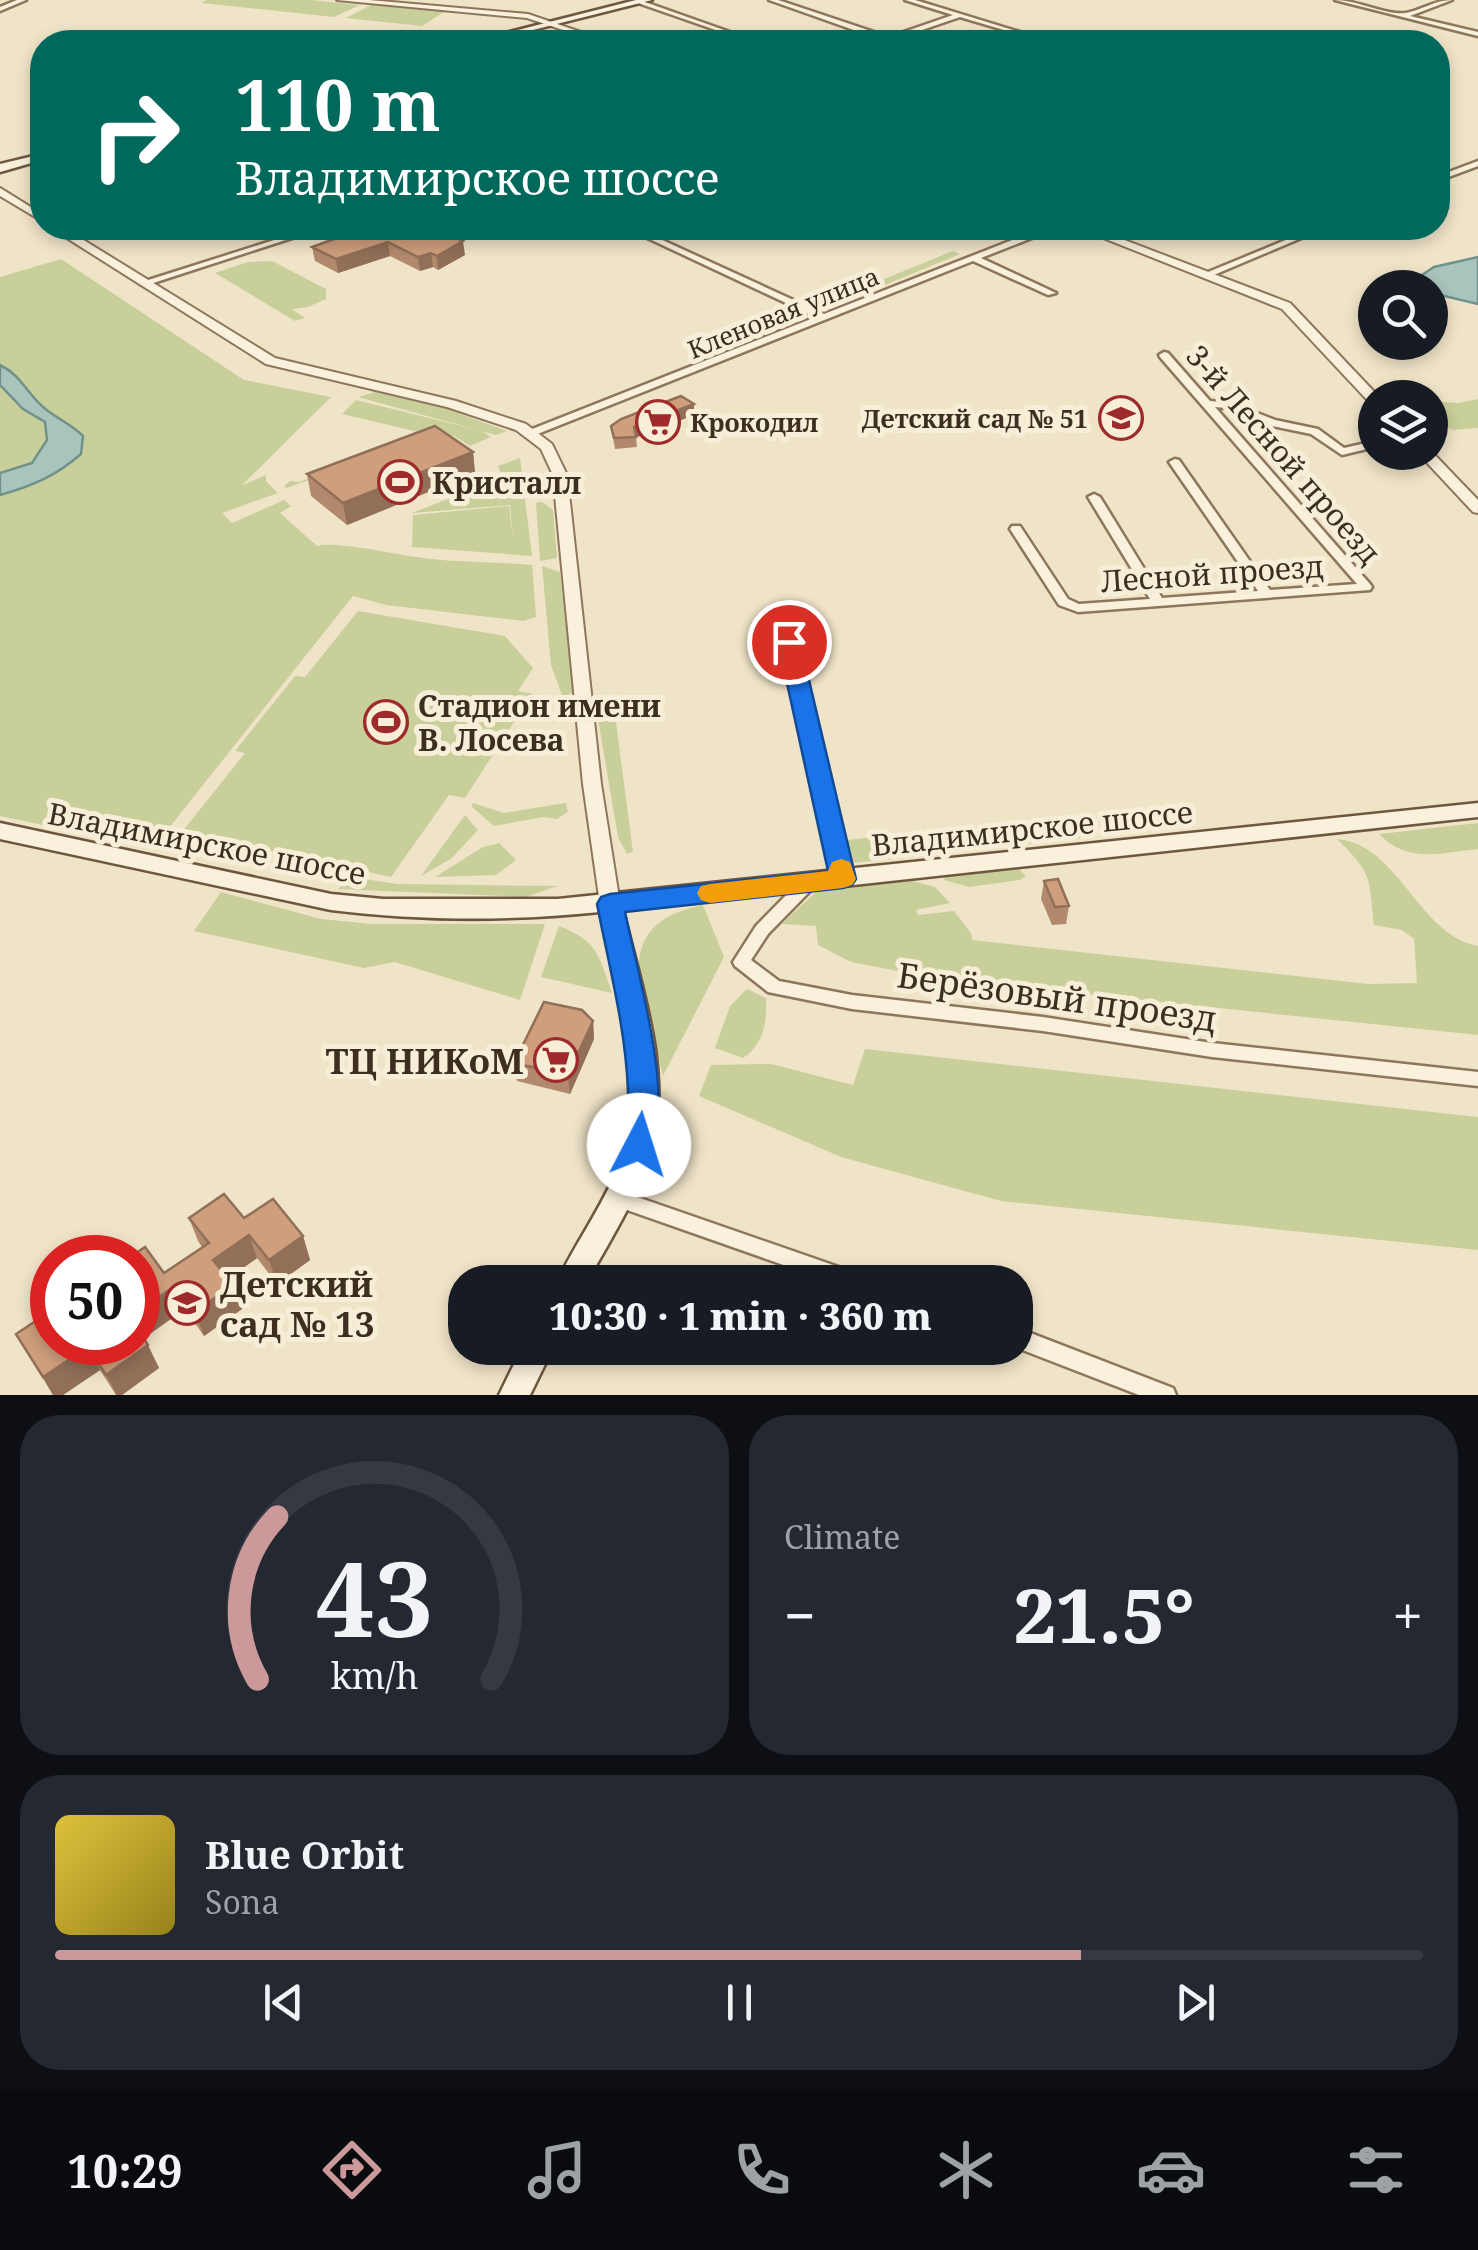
<!DOCTYPE html>
<html lang="en">
<head>
<meta charset="utf-8">
<style>
	body { margin:0; font-family:"Noto Serif",serif; background:#242831; color:#f1f3f6; height:100vh; display:flex; flex-direction:column; font-size:38px; white-space:nowrap }
	* { box-sizing:border-box; margin:0 }
	p { font-size:32px; color:#9ea1a6 }
	.icon { flex:none; width:55px; height:55px; fill:none; stroke:currentColor; stroke-width:2; stroke-linecap:round; stroke-linejoin:round }
	.map { position:relative; height:1395px; overflow:hidden }
	.details { display:flex; flex-direction:column; gap:20px; padding:20px; background:#0d0f14; flex:1 }
	.details>* { flex:none }
	.guide { position:absolute; left:30px; top:30px; width:1420px; height:210px; border-radius:40px; box-shadow:0 5px 15px #0003; background:#00695c; color:#fff; overflow:hidden }
	.controls { position:absolute; left:1358px; top:270px; display:grid; gap:20px }
	.controls a { display:grid; place-items:center; width:90px; height:90px; border-radius:50%; background:#171b24; box-shadow:0 5px 15px #0003; font-size:50px }
	.speed { position:absolute; left:30px; top:1235px; display:flex; gap:20px; font-size:50px; font-weight:700; text-align:center }
	.speed>* { display:grid; place-content:center; width:130px; height:130px; border-radius:50%; background:#171b24; box-shadow:0 5px 15px #0003; line-height:1 }
	.speed .limit { border:15px solid #d22; background:#fff; color:#111 }
	.pin { position:absolute; display:grid; place-items:center; width:85px; height:85px; color:#fff; margin:-42px; border:5px solid #fff; border-radius:50%; box-shadow:0 2px 10px #0007 }
	.me { position:absolute; width:110px; margin:-55px; rotate:5deg; stroke-linejoin:round; filter:drop-shadow(0 0 8px #0008) }
	.turn { display:flex; align-items:center; gap:35px; height:210px; padding:0 40px; font-size:45px }
	.turn .icon { width:130px; height:130px; stroke-width:2.5 }
	.turn b { display:block; font-size:70px; line-height:85px }
	.big { font-size:75px; font-weight:800; line-height:1.1 }
	.details .card { flex:1; display:flex; flex-direction:column; justify-content:center; gap:15px; min-width:0; padding:0 35px; border-radius:40px; background:#242831 }
	.details .dial { align-items:center; gap:0 }
	.dial svg { height:260px; overflow:visible; fill:none; stroke:#363941; stroke-width:7; stroke-linecap:round; text-anchor:middle }
	.dial text { fill:#f1f3f6; stroke:none }
	.song { display:flex; align-items:center; gap:30px }
	.cover { width:120px; height:120px; border-radius:15px; background:linear-gradient(135deg,hsl(50 70% 55%),hsl(50 70% 35%)) }
	.played { height:10px; border-radius:5px; background:linear-gradient(90deg,#cc999b 75%,#363941 75%) }
	.keys { display:flex; justify-content:space-around; direction:ltr }
	.heat { display:flex; justify-content:space-between; align-items:center; font-size:55px; direction:ltr }
	.details .tiles { flex:1; display:grid; gap:20px; grid-template-columns:1fr 1fr }
	.card:last-child { grid-column:span 2 }
	.trip { position:absolute; left:448px; top:1265px; width:585px; height:100px; border-radius:40px; background:#171b24; box-shadow:0 5px 15px #0003; font-weight:800; line-height:100px; text-align:center }
	.menu { display:flex; height:160px; justify-content:space-around; align-items:center; background:#090b0e; color:#9ea1a6 }
	.menu .icon { width:70px; height:70px }
	.menu .on { color:#cc999b }
	.menu b { font-size:45px; color:#f1f3f6 }
	.map>svg:first-child { display:block }
</style>
</head>
<body>
<div class="map">
<svg width="1478" height="1395" viewBox="0 0 1478 1395">
	<rect width="100%" height="100%" fill="#f0e4c8"/>
	<g fill="#c9cf9b">
		<path d="M207,0H311L360,5L334,17L201,3Z"/>
		<path d="M371,5L447,10L422,26L346,18Z"/>
		<path d="M953,251L960,254L841,303L830,301Z"/>
		<path d="M61,259L244,380L331,397L242,485L266,475V481L278,493L222,513L232,523L284,500L291,506L280,513L317,546C338,541 391,554 416,557C454,563 494,561 532,565L536,617L523,621L386,605L353,596L153,848L0,816V277Z"/>
		<path d="M272,261L326,289V299L308,307L292,309L305,318L295,321L215,273L248,262Z"/>
		<path d="M375,392L444,408L507,431L496,435L358,397Z"/>
		<path d="M1478,399V428L1453,430L1430,420V401L1459,403Z"/>
		<path d="M356,400L482,431L491,437L470,446L454,436H437L286,488L284,486L290,481L299,482L427,434L342,414Z"/>
		<path d="M520,458L532,556L412,547L413,515L509,506L513,538L510,505L412,513L491,482L501,474L498,466Z"/>
		<path d="M542,502L553,510L557,558L540,561L536,503Z"/>
		<path d="M542,566L560,572L573,692L563,698L551,665Z"/>
		<path d="M358,611L505,636L533,668L518,691L532,694L465,798L449,795L391,877L182,832L245,753L235,751L295,676L305,677Z"/>
		<path d="M598,719L616,722L633,852L627,854L618,837Z"/>
		<path d="M473,803L504,813L566,803L568,812L557,819L543,817L494,826L471,806Z"/>
		<path d="M465,815L478,830L452,858L421,876Z"/>
		<path d="M1087,816L1096,836L958,852L942,844L937,831Z"/>
		<path d="M1478,823V849C1440,853 1408,864 1379,834Z"/>
		<path d="M921,832L923,846L914,857L851,863L847,840Z"/>
		<path d="M1337,839C1399,844 1418,935 1478,946V1035L939,979L851,962L818,945L816,926L782,924L820,888L901,878L935,887L950,903L916,910L918,915L954,911L971,933L972,940L1369,984L1417,983L1414,939L1402,930L1374,925C1369,878 1373,874 1337,839Z"/>
		<path d="M499,843L516,860L496,875L435,877L483,847Z"/>
		<path d="M1016,866L1026,876L1020,880L969,887L944,880L946,875Z"/>
		<path d="M350,877L398,884L557,886L526,897L338,889Z"/>
		<path d="M221,892L321,919L372,924H545L520,1000L395,962L364,968L194,931Z"/>
		<path d="M703,905L724,957L663,1076C648,1006 600,925 703,905Z"/>
		<path d="M559,926C598,941 599,956 612,993L541,977Z"/>
		<path d="M747,989L766,998C767,1022 764,1044 743,1058L715,1048L730,1006Z"/>
		<path d="M865,1049L1478,1117V1250L1001,1201L841,1157L699,1096L711,1065L771,1064L853,1085Z"/>
	</g>
	<g fill="#a9c4bc" stroke="#6f938a" stroke-width="2.5">
		<path d="M1478,257V304L1436,294L1416,279L1434,267Z"/>
		<path d="M0,365C23,376 28,397 48,411C60,420 72,425 83,436L81,454C56,476 32,486 0,495V473L32,463L47,440L45,422L23,409L0,385Z"/>
	</g>
	<g fill="none" stroke-linecap="round" stroke-linejoin="round">
		<g stroke="#8d765c" stroke-width="5">
			<g id="minor">
				<path d="M17,0H26L0,11V7Z"/>
				<path d="M769,0H778L889,37L953,15L905,0H915L1052,42H1044L960,17L887,42H879L882,40Z"/>
				<path d="M1335,0C1357,0 1388,16 1406,13C1422,10 1435,0 1452,0L1410,16L1478,32V36Z"/>
				<path d="M638,1H642L758,42H750L638,3Z"/>
				<path d="M1478,161V166L1438,181V176Z"/>
				<path d="M312,228H323L147,285L139,283Z"/>
				<path d="M626,228H636L824,314L1043,228H1053L1052,230L981,258L1056,293L1048,295L973,261L535,435H527V431L816,317Z"/>
				<path d="M1315,228H1325L1209,277L1201,275Z"/>
				<path d="M1164,352L1168,353L1210,401L1232,403L1275,420L1318,429L1344,448L1375,441V447L1342,455L1311,434L1268,425L1226,408L1215,407L1370,584L1372,587L1370,590L1078,612L1059,605L1010,529L1012,526H1020L1068,599L1079,604L1150,599L1088,497L1094,494L1100,497L1162,598L1258,591L1169,462L1175,459L1179,460L1270,590L1357,584L1160,357L1159,355Z"/>
				<path d="M789,638L796,642L851,879L849,883H837L835,879L782,642Z"/>
				<path d="M809,876L815,878L817,882L815,886L768,934L751,960L779,981L852,995L1043,1017L1212,1043L1478,1072V1086L1212,1057L1043,1031L852,1009L768,992L735,966L733,962L756,926L803,878Z"/>
				<path d="M617,1190L856,1273L863,1276L866,1282H832L610,1204L607,1198L610,1192Z"/>
				<path d="M1015,1327L1173,1388L1176,1395H1139L1015,1347Z"/>
			</g>
		</g>
		<g stroke="#8d765c" stroke-width="4">
			<g id="tertiary">
				<path d="M337,0H369L528,14L610,42H599L527,18Z"/>
				<path d="M0,188L42,214V221L0,196Z"/>
				<path d="M51,228H64L275,358L456,401L526,424L552,444L567,475L601,784L620,904L617,909H603L600,904L583,784L553,475L541,449L516,430L447,407L266,364Z"/>
				<path d="M1078,228H1093L1290,303L1380,398H1375V404L1370,403L1282,309Z"/>
				<path d="M1430,450L1478,500V513L1473,512L1417,452H1430Z"/>
			</g>
		</g>
		<g stroke="#6f573f" stroke-width="5">
			<g id="secondary">
				<path d="M636,0H652L485,42H470Z"/>
				<path d="M42,154V160L0,172V164Z"/>
				<path d="M1478,803V817L623,910C640,984 671,1067 653,1144C641,1193 611,1238 587,1282H557C576,1242 603,1206 619,1165C650,1084 617,992 600,912C512,921 419,921 331,910L0,839V823L331,894L383,899H558Z"/>
				<path d="M522,1348H553L530,1395H499Z"/>
			</g>
		</g>
		<use href="#minor" fill="#faf1dc" fill-rule="evenodd"/>
		<use href="#tertiary" fill="#faf1dc" fill-rule="evenodd"/>
		<use href="#secondary" fill="#faf1dc" fill-rule="evenodd"/>
	</g>
	<g fill="#b2896c">
		<path d="M365,228L465,255L438,270L433,267L420,271L390,256L338,273L315,261L312,247Z"/>
		<path d="M694,404V415L636,437L637,447L615,449L611,426Z"/>
		<path d="M473,452L475,473L347,525L311,496L307,474Z"/>
		<path d="M1044,881L1069,906L1066,924L1052,925L1041,899Z"/>
		<path d="M593,1021L594,1039L570,1094L517,1081L514,1063Z"/>
		<path d="M189,1218H244L303,1236L310,1260L277,1284L257,1258L228,1279L233,1285L242,1309L204,1336L185,1309L143,1338L159,1368L122,1395H116L100,1370L63,1395H53L16,1334L52,1342H138L164,1273L202,1247L198,1241Z"/>
	</g>
	<g fill="#916f58">
		<path d="M463,241L465,255L438,270L437,256Z"/>
		<path d="M388,242L390,256L338,273L336,259Z"/>
		<path d="M431,253L433,267L420,271L418,257Z"/>
		<path d="M694,404V415L635,438L634,427Z"/>
		<path d="M473,452L475,473L347,525L343,503Z"/>
		<path d="M593,1021L594,1039L570,1094L568,1075Z"/>
		<path d="M249,1235L257,1258L222,1283L213,1260Z"/>
		<path d="M303,1236L310,1260L277,1284L269,1260Z"/>
		<path d="M233,1285L242,1309L204,1336L195,1312Z"/>
		<path d="M175,1286L185,1309L140,1341L138,1336V1312Z"/>
		<path d="M148,1345L159,1368L122,1395H117L106,1375Z"/>
		<path d="M88,1347L100,1370L63,1395H53L43,1377Z"/>
	</g>
	<g fill="#cf9f7d" stroke="#916f58" stroke-width="2.5">
		<path d="M365,228H434L463,241L437,256L431,253L418,257L388,242L336,259L312,247Z"/>
		<path d="M681,396L694,404L634,427L636,437L614,438L611,426L621,419Z"/>
		<path d="M435,426L473,452L343,503L307,474Z"/>
		<path d="M1058,879L1069,906L1055,907L1044,881Z"/>
		<path d="M544,1002L582,1010L593,1021L568,1075L514,1063Z"/>
		<path d="M224,1194L244,1218L273,1199L303,1236L269,1260L249,1235L213,1260L233,1285L195,1312L175,1286L138,1312V1258H129L145,1247L164,1273L209,1243L189,1218Z"/>
		<path d="M52,1310V1342H138V1330L148,1345L106,1375L88,1347L43,1377L16,1334Z"/>
	</g>
	<path fill="#1a73e8" stroke="#114b97" stroke-width="2.5" d="M789,636L800,642L856,879L852,885L843,888L625,912C637,971 676,1101 650,1154L639,1158L628,1154C619,1136 628,1112 628,1092C626,1029 609,966 597,904L601,897L610,894L828,871L778,642Z"/>
	<path fill="#f59e0b" d="M841,859L850,862L856,879L852,885L843,888L710,903L701,900L697,893L701,886L710,884L828,871L832,862Z"/>
	<defs>
		<g id="school-ring" transform="scale(2.25)"><circle r="9.5" fill="#f7eed8" stroke="#9e2a2b" stroke-width="1.5"/><path d="M0-5L7-2L0 1L-7-2ZM-4 1L0 2.5L4 1V4Q0 6-4 4Z" fill="#9e2a2b"/></g>
		<g id="supermarket-ring" transform="scale(2.25)"><circle r="9.5" fill="#f7eed8" stroke="#9e2a2b" stroke-width="1.5"/><path d="M-6-5.5h2.5l.6 2H6L4.5 2H-2.5L-4.4-4H-6ZM-1.5 3.2a1.3 1.3 0 1 0 .1 0ZM3 3.2a1.3 1.3 0 1 0 .1 0Z" fill="#9e2a2b"/></g>
		<g id="stadium-ring" transform="scale(2.25)"><circle r="9.5" fill="#f7eed8" stroke="#9e2a2b" stroke-width="1.5"/><path d="M0-5a6.5 5 0 1 0 0 10a6.5 5 0 1 0 0-10ZM-3.5-1.8h7v3.6h-7Z" fill="#9e2a2b"/></g>
	</defs>
	<g fill-rule="evenodd">
		<use href="#school-ring" x="1121" y="418"/>
		<use href="#supermarket-ring" x="658" y="422"/>
		<use href="#stadium-ring" x="400" y="482"/>
		<use href="#stadium-ring" x="386" y="722"/>
		<use href="#supermarket-ring" x="556" y="1060"/>
		<use href="#school-ring" x="187" y="1303"/>
	</g>
	<g text-anchor="middle" dominant-baseline="central" stroke-width="10" stroke-linejoin="round" paint-order="stroke">
		<g font-size="25" fill="#3d2e20" stroke="#f7eed8">
			<text transform="translate(783 312) rotate(-22)">Кленовая улица</text>
		</g>
		<g font-size="25" font-weight="bold" fill="#3d2e20" stroke="#f7eed8" text-anchor="end">
			<text x="1088" y="418">Детский сад № 51</text>
			<text x="690" y="422" text-anchor="start">Крокодил</text>
		</g>
		<g font-size="30" fill="#3d2e20" stroke="#f7eed8">
			<text transform="translate(1284 454) rotate(49)">3-й Лесной проезд</text>
			<text transform="translate(1212 573) rotate(-4)">Лесной проезд</text>
			<text transform="translate(1032 828) rotate(-6)">Владимирское шоссе</text>
			<text transform="translate(207 843) rotate(11)">Владимирское шоссе</text>
		</g>
		<g font-size="30" font-weight="bold" fill="#3d2e20" stroke="#f7eed8" text-anchor="start">
			<text x="432" y="482">Кристалл</text>
			<text x="418" y="705">Стадион имени<tspan x="418" dy="34">В. Лосева</tspan></text>
		</g>
		<g font-size="35" fill="#3d2e20" stroke="#f7eed8">
			<text transform="translate(1057 996) rotate(8)">Берёзовый проезд</text>
		</g>
		<g font-size="35" font-weight="bold" fill="#3d2e20" stroke="#f7eed8" text-anchor="end">
			<text x="524" y="1060">ТЦ НИКоМ</text>
			<text x="220" y="1283" text-anchor="start">Детский<tspan x="220" dy="40">сад № 13</tspan></text>
		</g>
	</g>
</svg>
<div class="controls">
<a><svg class="icon" aria-label="search" viewBox="0 0 24 24"><circle cx="10" cy="10" r="6"/><path d="M15 15l6 6"/></svg></a>
<a><svg class="icon" aria-label="layers" viewBox="0 0 24 24"><path d="M12 4l9 5-9 5-9-5zM3 14l9 5 9-5"/></svg></a>
</div>
<div class="speed"><div class="limit">50</div></div>
<div class="pin" style="left:789px;top:642px;background:#d93025"><svg class="icon" aria-label="arrive" viewBox="0 0 24 24"><path d="M6 21V4h12l-3 4 3 4H6"/></svg></div>
<svg class="me" style="left:639px;top:1145px" viewBox="-20 -20 40 40"><circle r="19" fill="#fff"/><path d="M0-13L10 11 0 6-10 11z" fill="#1a73e8"/></svg>
<div class="trip">10:30 · 1 min · 360 m</div>
<div class="guide">
<div class="turn"><svg class="icon" aria-label="right" viewBox="0 0 24 24"><path d="M7 20v-9h11M14 6l5 5-5 5"/></svg><div><b>110 m</b>Владимирское шоссе</div></div>
</div>
</div>
<section class="details">
<div class="tiles">
<div class="card dial"><svg viewBox="0 0 100 80">
<path d="M14 69A42 42 0 1 1 86 69"/>
<path d="M14 69A42 42 0 0 1 20 19" stroke="#cc999b"/>
<text x="50" y="56" font-size="32" font-weight="700">43</text>
<text x="50" y="72" font-size="11">km/h</text>
</svg></div>
<div class="card"><p>Climate</p>
<div class="heat"><a>−</a><b class="big">21.5°</b><a>+</a></div>
</div>
<div class="card">
<div class="song"><i class="cover"></i><div><b>Blue Orbit</b><p>Sona</p></div></div>
<div class="played"></div>
<div class="keys"><svg class="icon" aria-label="previous" viewBox="0 0 24 24"><path d="M18 5L8 12l10 7zM5 5v14"/></svg><svg class="icon" aria-label="pause" viewBox="0 0 24 24"><path d="M8 5v14M16 5v14"/></svg><svg class="icon" aria-label="next" viewBox="0 0 24 24"><path d="M6 5l10 7-10 7zM19 5v14"/></svg></div>
</div>
</div>
</section>
<nav class="menu">
<b>10:29</b>
<svg class="icon on" aria-label="directions" viewBox="0 0 24 24"><path d="M12 3l9 9-9 9-9-9zM9 14v-3h6M13 9l2 2-2 2"/></svg>
<svg class="icon" aria-label="music" viewBox="0 0 24 24"><path d="M9 18V5l10-2v13"/><circle cx="6" cy="18" r="3"/><circle cx="16" cy="16" r="3"/></svg>
<svg class="icon" aria-label="phone" viewBox="0 0 24 24"><path d="M5 4h4l2 5-3 2q2 4 5 5l2-3 5 2v4C11 20 4 13 5 4z"/></svg>
<svg class="icon" aria-label="climate" viewBox="0 0 24 24"><path d="M12 3v18M4 7l16 10M4 17L20 7"/></svg>
<svg class="icon" aria-label="car" viewBox="0 0 24 24"><path d="M5 17H2v-5l4-1 3-4h7l3 4 3 1v5h-3M9 17h6M6 11h13"/><circle cx="7" cy="17" r="2"/><circle cx="17" cy="17" r="2"/></svg>
<svg class="icon" aria-label="filters" viewBox="0 0 24 24"><path d="M4 7h16M4 17h16"/><circle cx="9" cy="7" r="2"/><circle cx="15" cy="17" r="2"/></svg>
</nav>
</body>
</html>
